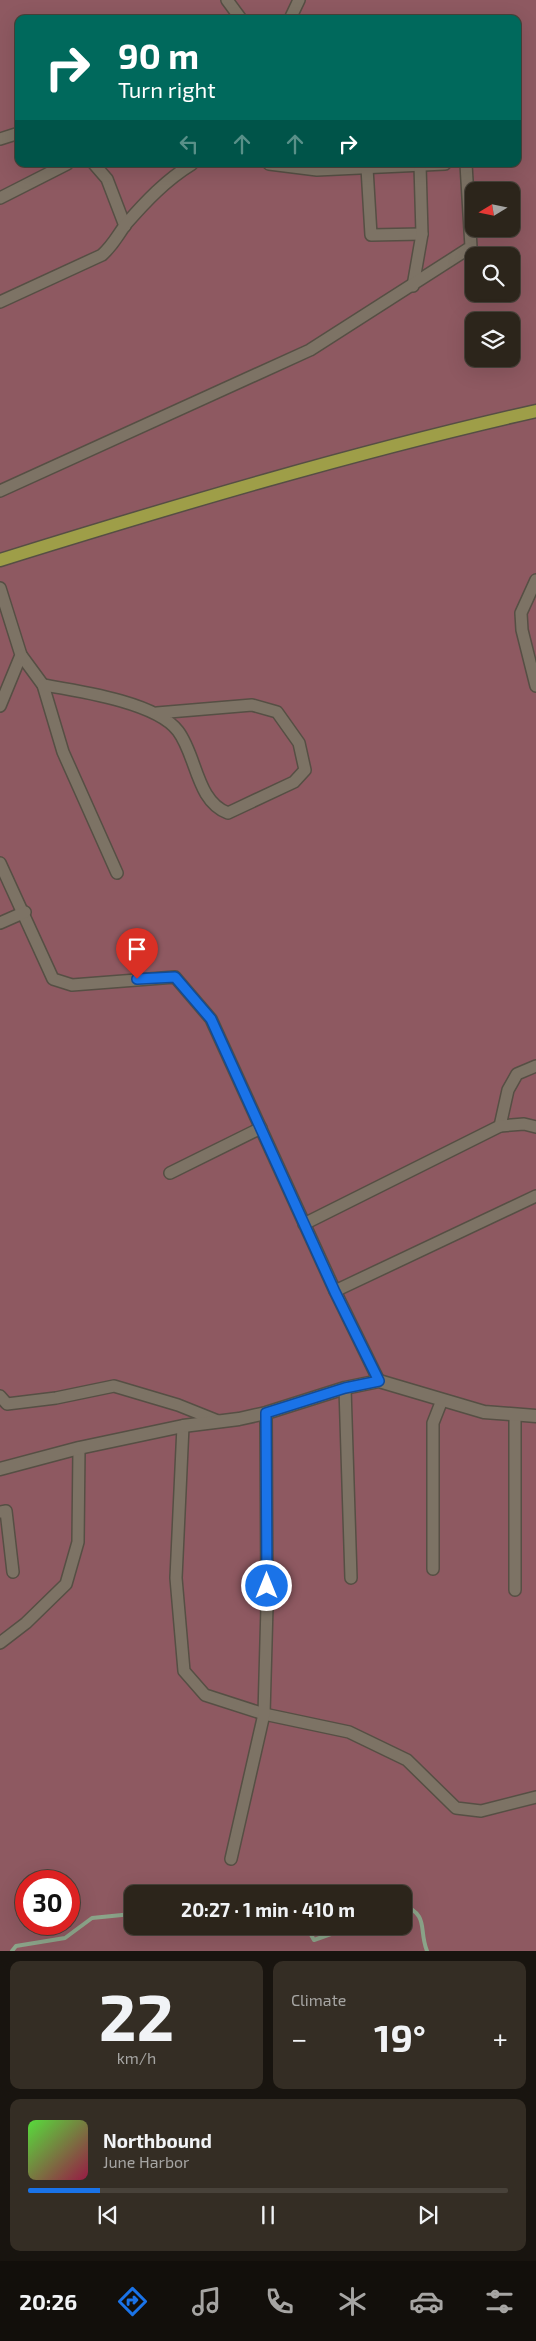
<!DOCTYPE html>
<html lang="en">
<head>
<meta charset="utf-8">
<style>
	body { margin:0; font-family:"Exo 2",sans-serif; background:#342d24; color:#f1f3f6; height:100vh; display:flex; flex-direction:column; font-size:19px; white-space:nowrap }
	* { box-sizing:border-box; margin:0 }
	p { font-size:16px; color:#a6a5a3 }
	.icon { flex:none; width:28px; height:28px; fill:none; stroke:currentColor; stroke-width:2; stroke-linecap:round; stroke-linejoin:round }
	.map { position:relative; height:1951px; overflow:hidden }
	.panel { display:flex; flex-direction:column; gap:10px; padding:10px; background:#18140f; flex:1 }
	.panel>* { flex:none }
	.guide { position:absolute; left:15px; top:15px; width:506px; height:152px; border-radius:10px; box-shadow:0 5px 20px #0002,0 0 0 1px #48423a; background:#00695c; color:#fff; overflow:hidden }
	.needle { width:32px; rotate:260deg }
	.buttons { position:absolute; left:465px; top:182px; display:grid; gap:10px }
	.buttons a { display:grid; place-items:center; width:55px; height:55px; border-radius:10px; background:#2c251b; box-shadow:0 5px 20px #0002,0 0 0 1px #48423a; font-size:25px }
	.speed { position:absolute; left:15px; top:1870px; display:flex; gap:10px; font-size:25px; font-weight:700; text-align:center }
	.speed>* { display:grid; place-content:center; width:65px; height:65px; border-radius:50%; background:#2c251b; box-shadow:0 5px 20px #0002,0 0 0 1px #48423a; line-height:1 }
	.speed .limit { border:8px solid #d22; background:#fff; color:#111 }
	.pin { position:absolute; display:grid; place-items:center; width:42px; height:42px; color:#fff; margin:-51px -21px; border-radius:50% 50% 50% 0; rotate:-45deg; box-shadow:0 0 5px #0007 }
	.pin .icon { rotate:45deg }
	.me { position:absolute; width:55px; margin:-28px; rotate:0deg; stroke-linejoin:round; filter:drop-shadow(0 0 4px #0008) }
	.turn { display:flex; align-items:center; gap:18px; height:105px; padding:0 20px; font-size:22px }
	.turn .icon { width:65px; height:65px; stroke-width:2.5 }
	.turn b { display:block; font-size:35px; line-height:42px }
	.lanes { display:flex; align-items:center; height:48px; padding:0 20px; background:#0003; justify-content:center; gap:25px; direction:ltr }
	.lanes .off { opacity:.35 }
	.big { font-size:38px; font-weight:700; line-height:1.1 }
	.panel .tile { flex:1; display:flex; flex-direction:column; justify-content:center; gap:8px; min-width:0; padding:0 18px; border-radius:10px; background:#342d24 }
	.panel .dial { align-items:center; gap:0 }
	.dial b { font-size:65px; line-height:1 }
	.song { display:flex; align-items:center; gap:15px }
	.cover { width:60px; height:60px; border-radius:8px; background:linear-gradient(135deg,hsl(110 70% 55%),hsl(340 70% 35%)) }
	.played { height:5px; border-radius:2px; background:linear-gradient(90deg,#1a73e8 15%,#48423a 15%) }
	.keys { display:flex; justify-content:space-around; direction:ltr }
	.heat { display:flex; justify-content:space-between; align-items:center; font-size:28px; direction:ltr }
	.panel .tiles { flex:1; display:grid; gap:10px; grid-template-columns:1fr 1fr }
	.tile:last-child { grid-column:span 2 }
	.trip { position:absolute; left:124px; top:1885px; width:288px; height:50px; border-radius:10px; background:#2c251b; box-shadow:0 5px 20px #0002,0 0 0 1px #48423a; font-weight:700; line-height:50px; text-align:center }
	.menu { display:flex; height:80px; justify-content:space-around; align-items:center; background:#120f0b; color:#a6a5a3 }
	.menu .icon { width:35px; height:35px }
	.menu .on { color:#1a73e8 }
	.menu b { font-size:22px; color:#f1f3f6 }
	.map>svg:first-child { display:block }
</style>
</head>
<body>
<div class="map">
<svg width="536" height="1951" viewBox="0 0 536 1951">
	<rect width="100%" height="100%" fill="#3a3124"/>
	<path fill="#8e5961" fill-rule="evenodd" d="M0,0H536V1951H0ZM19,19H518V164H19ZM474,191H511V229H474ZM474,256H511V294H474ZM474,321H511V359H474ZM26,1881H69V1924H26ZM132,1894H402V1926H132Z"/>
	<g fill="none" stroke-linecap="round" stroke-linejoin="round">
		<g stroke="#8ba489" stroke-width="4">
			<path d="M196,1894L200,1892L205,1894"/>
			<path d="M362,1894H376"/>
			<path d="M402,1904C430,1916 418,1928 427,1951"/>
			<path d="M306,1926L314,1940L345,1929L346,1926"/>
			<path d="M12,1951L16,1946L65,1938L92,1918L132,1914"/>
		</g>
		<g stroke="#564f44" stroke-width="14">
			<g id="minor">
				<path d="M227,0L241,19"/>
				<path d="M290,19L299,0"/>
				<path d="M0,139L19,133"/>
				<path d="M94,164L107,179L125,226"/>
				<path d="M269,164L317,170L445,164"/>
				<path d="M363,164L367,168L371,235L422,234"/>
				<path d="M0,198L67,164"/>
				<path d="M413,286L422,234L420,165"/>
				<path d="M0,302L102,255C114,244 117,236 126,224C146,201 166,180 192,164"/>
				<path d="M0,491L310,350L471,247L466,164"/>
				<path d="M536,580L521,613L522,630L536,686"/>
				<path d="M0,588L21,655L0,706"/>
				<path d="M21,655L43,685L63,752L117,873"/>
				<path d="M43,685C78,691 156,702 178,731C197,756 196,801 228,813L294,782L305,770L299,743L277,712L252,705L157,713"/>
				<path d="M0,863L53,979L72,985L175,977L211,1019L335,1291L379,1381"/>
				<path d="M0,923L25,912"/>
				<path d="M500,1126L508,1090L517,1074L536,1066"/>
				<path d="M170,1173L261,1128"/>
				<path d="M304,1224L500,1126L524,1124L536,1127"/>
				<path d="M335,1291L536,1196"/>
				<path d="M345,1388L351,1578"/>
				<path d="M0,1396L7,1404L56,1398L114,1386L178,1405L218,1421"/>
				<path d="M183,1426L176,1578L184,1671L205,1695L264,1714L349,1732L407,1760L456,1808L481,1811L536,1797"/>
				<path d="M0,1512L6,1511L13,1572"/>
				<path d="M433,1569V1423L442,1400"/>
				<path d="M515,1590V1415"/>
				<path d="M0,1643L26,1623L66,1584L78,1542L79,1448"/>
				<path d="M231,1859L264,1714L267,1606L266,1413"/>
			</g>
		</g>
		<g stroke="#564f44" stroke-width="15">
			<path id="tertiary" d="M0,1469L79,1448L183,1426L239,1419L266,1413L345,1388L379,1381L484,1412L536,1416"/>
		</g>
		<g stroke="#564f44" stroke-width="15">
			<path id="primary" d="M0,560C177,505 355,452 536,411"/>
		</g>
		<use href="#minor" stroke="#7d7365" stroke-width="11"/>
		<use href="#tertiary" stroke="#7d7365" stroke-width="12"/>
		<use href="#primary" stroke="#9e9e48" stroke-width="12"/>
	</g>
	<g fill="none" stroke-linecap="round" stroke-linejoin="round">
		<g stroke="#114b97" stroke-width="12">
			<path id="route" d="M137,979L175,977L211,1019L335,1292L379,1381L345,1388L266,1413L267,1586"/>
		</g>
		<use href="#route" stroke="#1a73e8" stroke-width="9"/>
	</g>
</svg>
<div class="buttons">
<a><svg class="needle" viewBox="-14 -14 28 28"><path d="M0-13l5 13h-10z" fill="#e53935"/><path d="M0 13l5-13h-10z" fill="#a6a5a3"/></svg></a>
<a><svg class="icon" aria-label="search" viewBox="0 0 24 24"><circle cx="10" cy="10" r="6"/><path d="M15 15l6 6"/></svg></a>
<a><svg class="icon" aria-label="layers" viewBox="0 0 24 24"><path d="M12 4l9 5-9 5-9-5zM3 14l9 5 9-5"/></svg></a>
</div>
<div class="speed"><div class="limit">30</div></div>
<div class="pin" style="left:137px;top:979px;background:#d93025"><svg class="icon" aria-label="arrive" viewBox="0 0 24 24"><path d="M6 21V4h12l-3 4 3 4H6"/></svg></div>
<svg class="me" style="left:267px;top:1586px" viewBox="-20 -20 40 40"><circle r="17" fill="#1a73e8" stroke="#fff" stroke-width="3"/><path d="M0-11L8 9 0 5-8 9z" fill="#fff"/></svg>
<div class="trip">20:27 · 1 min · 410 m</div>
<div class="guide">
<div class="turn"><svg class="icon" aria-label="right" viewBox="0 0 24 24"><path d="M7 20v-9h11M14 6l5 5-5 5"/></svg><div><b>90 m</b>Turn right</div></div>
<div class="lanes"><svg class="icon off" aria-label="left" viewBox="0 0 24 24"><path d="M17 20v-9H6M10 6l-5 5 5 5"/></svg><svg class="icon off" aria-label="ahead" viewBox="0 0 24 24"><path d="M12 20V5M6 11l6-6 6 6"/></svg><svg class="icon off" aria-label="ahead" viewBox="0 0 24 24"><path d="M12 20V5M6 11l6-6 6 6"/></svg><svg class="icon" aria-label="right" viewBox="0 0 24 24"><path d="M7 20v-9h11M14 6l5 5-5 5"/></svg></div>
</div>
</div>
<section class="panel">
<div class="tiles">
<div class="tile dial"><b>22</b><p>km/h</p></div>
<div class="tile"><p>Climate</p>
<div class="heat"><a>−</a><b class="big">19°</b><a>+</a></div>
</div>
<div class="tile">
<div class="song"><i class="cover"></i><div><b>Northbound</b><p>June Harbor</p></div></div>
<div class="played"></div>
<div class="keys"><svg class="icon" aria-label="previous" viewBox="0 0 24 24"><path d="M18 5L8 12l10 7zM5 5v14"/></svg><svg class="icon" aria-label="pause" viewBox="0 0 24 24"><path d="M8 5v14M16 5v14"/></svg><svg class="icon" aria-label="next" viewBox="0 0 24 24"><path d="M6 5l10 7-10 7zM19 5v14"/></svg></div>
</div>
</div>
</section>
<nav class="menu">
<b>20:26</b>
<svg class="icon on" aria-label="directions" viewBox="0 0 24 24"><path d="M12 3l9 9-9 9-9-9zM9 14v-3h6M13 9l2 2-2 2"/></svg>
<svg class="icon" aria-label="music" viewBox="0 0 24 24"><path d="M9 18V5l10-2v13"/><circle cx="6" cy="18" r="3"/><circle cx="16" cy="16" r="3"/></svg>
<svg class="icon" aria-label="phone" viewBox="0 0 24 24"><path d="M5 4h4l2 5-3 2q2 4 5 5l2-3 5 2v4C11 20 4 13 5 4z"/></svg>
<svg class="icon" aria-label="climate" viewBox="0 0 24 24"><path d="M12 3v18M4 7l16 10M4 17L20 7"/></svg>
<svg class="icon" aria-label="car" viewBox="0 0 24 24"><path d="M5 17H2v-5l4-1 3-4h7l3 4 3 1v5h-3M9 17h6M6 11h13"/><circle cx="7" cy="17" r="2"/><circle cx="17" cy="17" r="2"/></svg>
<svg class="icon" aria-label="filters" viewBox="0 0 24 24"><path d="M4 7h16M4 17h16"/><circle cx="9" cy="7" r="2"/><circle cx="15" cy="17" r="2"/></svg>
</nav>
</body>
</html>
